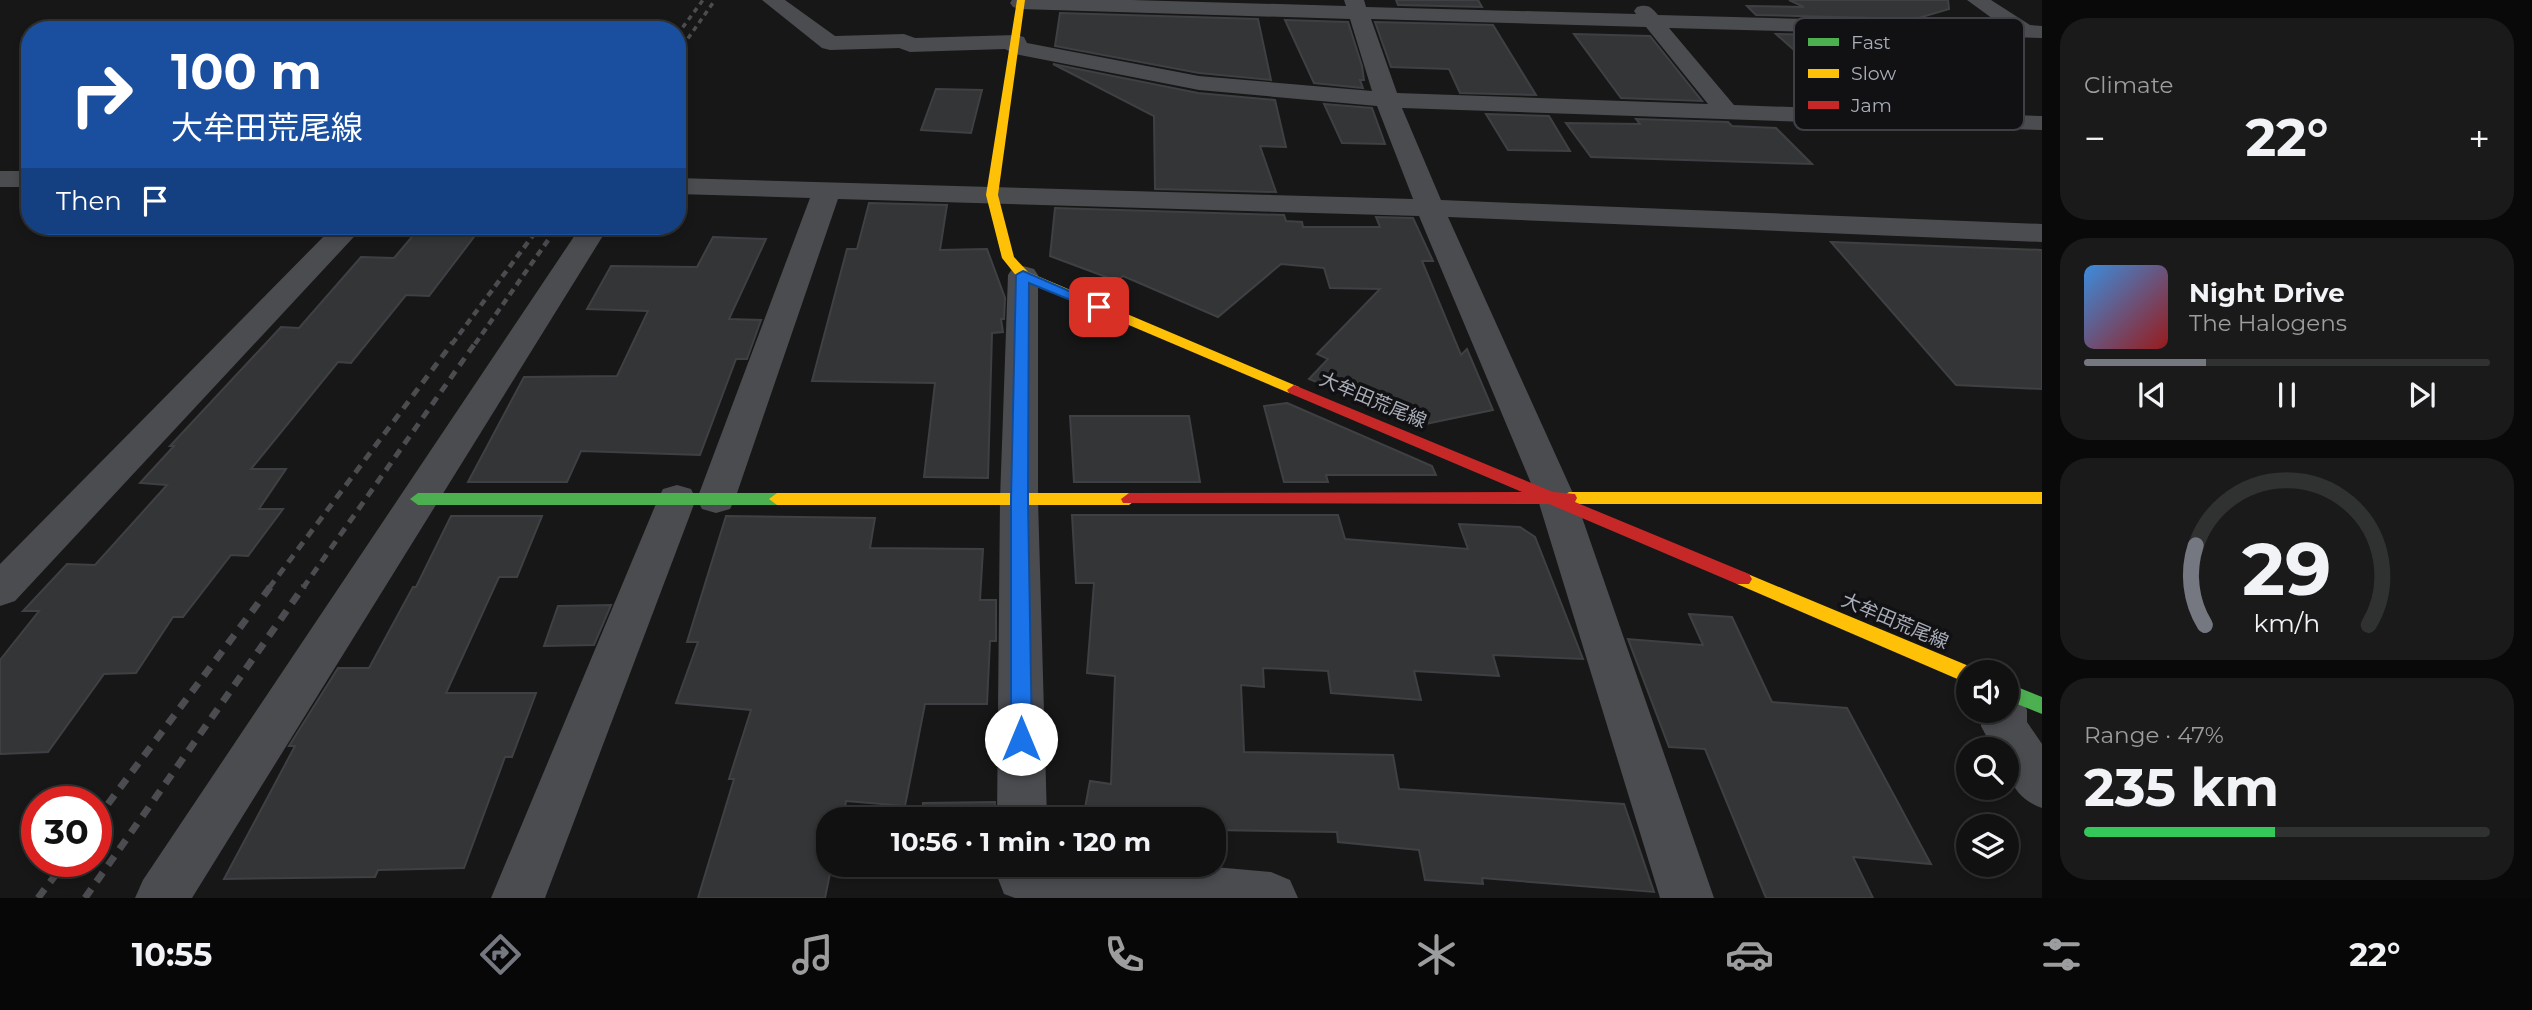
<!DOCTYPE html>
<html lang="en">
<head>
<meta charset="utf-8">
<style>
	body { margin:0; font-family:Montserrat,"Noto Sans JP",sans-serif; background:#1a1a1a; color:#f1f3f6; height:100vh; display:flex; flex-direction:column; font-size:26px; white-space:nowrap }
	* { box-sizing:border-box; margin:0 }
	p { font-size:23px; color:#9c9d9f }
	.icon { flex:none; width:38px; height:38px; fill:none; stroke:currentColor; stroke-width:2; stroke-linecap:round; stroke-linejoin:round }
	.map { position:relative; flex:1; overflow:hidden }
	.drawer { display:flex; flex-direction:column; gap:18px; padding:18px; background:#090909; width:490px }
	.drawer>* { flex:none }
	.top-card { position:absolute; left:21px; top:21px; width:665px; height:214px; border-radius:28px; box-shadow:0 4px 10px #0003,0 0 0 2px #303131; background:#1a4fa0; color:#fff; overflow:hidden }
	.buttons { position:absolute; left:1956px; top:660px; display:grid; gap:14px }
	.buttons a { display:grid; place-items:center; width:63px; height:63px; border-radius:50%; background:#111; box-shadow:0 4px 10px #0003,0 0 0 2px #303131; font-size:35px }
	.speed { position:absolute; left:21px; top:786px; display:flex; gap:14px; font-size:35px; font-weight:700; text-align:center }
	.speed>* { display:grid; place-content:center; width:91px; height:91px; border-radius:50%; background:#111; box-shadow:0 4px 10px #0003,0 0 0 2px #303131; line-height:1 }
	.speed .limit { border:10px solid #d22; background:#fff; color:#111 }
	.pin { position:absolute; display:grid; place-items:center; width:60px; height:60px; color:#fff; margin:-30px; border-radius:14px; box-shadow:0 4px 10px #0006 }
	.me { position:absolute; width:77px; margin:-38px; rotate:0deg; stroke-linejoin:round; filter:drop-shadow(0 0 5px #0008) }
	.turn { display:flex; align-items:center; gap:24px; height:147px; padding:0 35px; font-size:32px }
	.turn .icon { width:91px; height:91px; stroke-width:2.5 }
	.turn b { display:block; font-size:49px; line-height:60px }
	.then { display:flex; align-items:center; height:66px; padding:0 35px; background:#0003; gap:14px; font-size:26px }
	.big { font-size:52px; font-weight:700; line-height:1.1 }
	.drawer .widget { flex:1; display:flex; flex-direction:column; justify-content:center; gap:10px; min-width:0; padding:0 24px; border-radius:28px; background:#1a1a1a }
	.drawer .dial { align-items:center; gap:0 }
	.dial svg { height:182px; overflow:visible; fill:none; stroke:#303131; stroke-width:7; stroke-linecap:round; text-anchor:middle }
	.dial text { fill:#f1f3f6; stroke:none }
	.song { display:flex; align-items:center; gap:21px }
	.cover { width:84px; height:84px; border-radius:10px; background:linear-gradient(135deg,hsl(210 70% 55%),hsl(0 70% 35%)) }
	.played { height:7px; border-radius:4px; background:linear-gradient(90deg,#757880 30%,#303131 30%) }
	.keys { display:flex; justify-content:space-around; direction:ltr }
	.heat { display:flex; justify-content:space-between; align-items:center; font-size:38px; direction:ltr }
	.charge { height:10px; border-radius:5px; background:linear-gradient(90deg,#34c759 47%,#303131 0) }
	.trip { position:absolute; left:816px; top:807px; width:410px; height:70px; border-radius:28px; background:#111; box-shadow:0 4px 10px #0003,0 0 0 2px #303131; font-weight:700; line-height:70px; text-align:center }
	.tabs { display:flex; height:112px; justify-content:space-around; align-items:center; background:#070707; color:#9c9d9f }
	.tabs .icon { width:49px; height:49px }
	.tabs .current { color:#757880 }
	.tabs b { font-size:32px; color:#f1f3f6 }
	main { display:flex; flex:1; min-height:0 }
	.map>svg:first-child { display:block }
</style>
</head>
<body>
<main>
<div class="map">
<svg width="2042" height="898" viewBox="0 0 2042 898">
	<rect width="100%" height="100%" fill="#171717"/>
	<g fill="#343537" stroke="#3f4043" stroke-width="2">
		<path d="M1396,0H1478L1482,7L1398,5Z"/>
		<path d="M1789,0H1948L1949,9L1915,19L1756,15L1747,6L1804,7Z"/>
		<path d="M1060,13L1258,19L1271,80L1199,73L1055,46Z"/>
		<path d="M1285,20L1348,22L1362,66L1364,80H1360L1363,88L1314,83Z"/>
		<path d="M1375,22L1493,25L1536,95L1460,93L1449,69L1391,67Z"/>
		<path d="M1574,34L1650,36L1702,101L1621,98Z"/>
		<path d="M1776,34L1916,37L1958,66L1803,58Z"/>
		<path d="M1053,64L1198,93L1275,100L1286,147L1260,146L1276,192L1155,189L1154,116Z"/>
		<path d="M936,89L982,90L971,133L921,130Z"/>
		<path d="M1324,104L1372,108L1385,144L1342,143Z"/>
		<path d="M1486,114L1549,116L1570,151L1508,150Z"/>
		<path d="M1636,119L1728,122L1732,126L1776,128L1812,164L1591,157L1566,123L1640,124Z"/>
		<path d="M869,203L947,205L940,250L987,249L1005,298L1004,319H1001L1003,332L992,333L988,478L924,477L935,383L812,381L847,249H857Z"/>
		<path d="M1055,208L1284,215L1286,221L1302,222L1303,227H1380L1376,217L1413,218L1433,261H1422L1461,355L1467,349L1493,410L1421,425L1309,379L1328,359L1317,354L1380,289L1330,288L1324,268L1281,264L1218,317L1123,276L1117,281L1050,256Z"/>
		<path d="M416,232L477,233L429,296L406,295L351,363L338,362L251,469H286L259,509H283L248,556L231,555L183,617H173L136,673L104,674L48,752L0,754V660L39,611H23L67,564L95,565L167,485L140,483L174,446H170L281,327L299,328L361,257L394,258Z"/>
		<path d="M713,237L766,239L729,319L761,320L747,359H736L700,455L581,451L567,482H468L524,377L617,376L648,311L587,309L611,266L697,267Z"/>
		<path d="M1831,242L2042,250V389L1956,385Z"/>
		<path d="M1287,403L1432,466L1436,475H1326L1328,482H1284L1264,406Z"/>
		<path d="M1070,416H1189L1200,482H1074Z"/>
		<path d="M1072,515H1338L1345,539L1468,549L1459,524L1520,527L1535,537L1583,659L1493,655L1499,676L1414,671L1421,700L1331,693L1328,671L1263,668L1264,687L1241,685L1244,752L1393,755L1399,789L1624,804L1654,892L1482,878L1483,884L1425,880L1419,850L1338,842L1337,832L1213,830V819H1083L1090,781L1111,784L1115,676L1087,673L1094,583H1076Z"/>
		<path d="M451,516H542L517,577H499L446,693H536L512,757H505L464,868L378,870L375,877L224,879L295,746H289L338,668H369L413,587H416Z"/>
		<path d="M726,516L875,518L870,548L983,549L980,600H996V641H990L987,704H925L905,806L846,801L843,819H828V864H832L825,898H698L734,779H729L751,710L676,703L698,642H687Z"/>
		<path d="M611,605L594,645L544,646L558,606Z"/>
		<path d="M1689,614L1732,617L1772,702L1847,708L1931,864L1853,857L1873,898H1766L1705,749L1669,747L1628,639L1703,645Z"/>
		<path d="M995,802L994,819H922L923,803Z"/>
	</g>
	<g fill="none" stroke-linecap="round" stroke-linejoin="round">
		<g fill="#4b4c50" fill-rule="evenodd">
			<path d="M762,0H785L835,36L904,34L915,38L1016,35L1024,37L1027,43L1199,76L1372,91L1350,19L1020,9L1013,7L1010,3L1012,0H1132L1346,6L1344,0H1364L1366,7L1636,14L1634,11L1637,7C1648,4 1651,7 1658,15L2000,24L1967,0H1991L2030,25L2042,26V38L1669,28L1734,105L2042,116V130L1402,108L1441,200L2042,224V242L1448,217L1576,500L1714,898H1660L1538,500L1419,216L838,199L735,499L730,509L716,513L702,509L697,499L810,198L677,194V178L1413,199L1377,106L1199,90L1015,54L1005,49L910,52L899,48L830,50L822,48ZM1371,19L1646,27L1708,104L1397,93Z"/>
			<rect x="0" y="171" width="30" height="16"/>
			<path d="M334,226H364L15,601L0,606V564Z"/>
			<path d="M581,226H609L192,898H135L143,880Z"/>
			<path d="M1023,266L1034,269L1038,275V499L1047,819H997L1000,499L1008,275L1012,269Z"/>
			<path d="M677,485L691,489L696,499L545,898H491L658,499L663,489Z"/>
			<path d="M2007,692L2020,696L2027,710V722L2042,744V808C2013,797 2007,778 2007,749H1993L1981,726V710H2007Z"/>
			<path d="M1002,864H1180L1271,872L1290,880L1298,898H1015L1004,894L997,876Z"/>
		</g>
		<g fill="#4caf50" fill-rule="evenodd">
			<path d="M418,493H777L785,499L777,505H418L410,499Z"/>
			<path d="M2007,683L2042,697V714L2007,700Z"/>
		</g>
		<g fill="#ffc107" fill-rule="evenodd">
			<path d="M1017,0H1025L998,195L1014,257L1028,272L1299,387L1301,390L1299,393H1289L1018,278L1002,258L986,195Z"/>
			<path d="M1569,492H2042V504H1569L1561,498Z"/>
			<path d="M777,493H1129L1137,499L1129,505H777L769,499Z"/>
			<path d="M1743,572L1976,669L1977,672H1969V683L1962,681L1737,584L1734,579L1737,574Z"/>
		</g>
		<path fill="#c62828" fill-rule="evenodd" d="M1294,385L1553,492L1575,494L1577,498L1575,502L1749,574L1752,579L1749,584H1737L1549,504L1123,503L1121,499L1129,493L1522,492L1289,393L1287,390Z"/>
		<g stroke="#4b4c4f" stroke-width="3.5" stroke-dasharray="5 4.5" stroke-linecap="butt">
			<path d="M677,35L703,0"/>
			<path d="M677,54L715,0"/>
		</g>
		<g stroke="#4b4c4f" stroke-width="4.5" stroke-dasharray="7 5" stroke-linecap="butt">
			<path d="M452,344L540,226"/>
			<path d="M475,344L558,226"/>
		</g>
		<g stroke="#4b4c4f" stroke-width="5" stroke-dasharray="9 7" stroke-linecap="butt">
			<path d="M269,588L453,342"/>
			<path d="M303,588L476,342"/>
		</g>
		<g stroke="#4b4c4f" stroke-width="7" stroke-dasharray="11 9" stroke-linecap="butt">
			<path d="M96,820L271,586"/>
			<path d="M38,898L66,861"/>
			<path d="M85,898L304,586"/>
		</g>
	</g>
	<path fill="#1a73e8" stroke="#114b97" stroke-width="2" d="M1023,271L1106,307L1104,310H1095L1029,283L1028,499L1032,739L1029,745L1021,748L1014,745L1011,739V499L1016,275Z"/>
	<g text-anchor="middle" dominant-baseline="central" stroke-width="7" stroke-linejoin="round" paint-order="stroke">
		<g font-size="19" fill="#a8adb8" stroke="#111113">
			<text transform="translate(1373 400) rotate(23)">大牟田荒尾線</text>
			<text transform="translate(1895 621) rotate(23)">大牟田荒尾線</text>
		</g>
	</g>
	<rect x="1794" y="18" width="230" height="112" rx="10" fill="#111113" stroke="#3e4045" stroke-width="2"/>
	<rect x="1808" y="38" width="31" height="8" fill="#4caf50"/>
	<rect x="1808" y="69" width="31" height="9" fill="#ffc107"/>
	<rect x="1808" y="101" width="31" height="8" fill="#c62828"/>
	<g font-size="19" fill="#a8adb8">
		<text x="1851" y="49">Fast</text>
		<text x="1851" y="80">Slow</text>
		<text x="1851" y="112">Jam</text>
	</g>
</svg>
<div class="buttons">
<a><svg class="icon" aria-label="sound" viewBox="0 0 24 24"><path d="M4 9h4l5-4v14l-5-4H4zM17 9q2 3 0 6"/></svg></a>
<a><svg class="icon" aria-label="search" viewBox="0 0 24 24"><circle cx="10" cy="10" r="6"/><path d="M15 15l6 6"/></svg></a>
<a><svg class="icon" aria-label="layers" viewBox="0 0 24 24"><path d="M12 4l9 5-9 5-9-5zM3 14l9 5 9-5"/></svg></a>
</div>
<div class="speed"><div class="limit">30</div></div>
<div class="pin" style="left:1099px;top:307px;background:#d93025"><svg class="icon" aria-label="arrive" viewBox="0 0 24 24"><path d="M6 21V4h12l-3 4 3 4H6"/></svg></div>
<svg class="me" style="left:1021px;top:739px" viewBox="-20 -20 40 40"><circle r="19" fill="#fff"/><path d="M0-13L10 11 0 6-10 11z" fill="#1a73e8"/></svg>
<div class="trip">10:56 · 1 min · 120 m</div>
<div class="top-card">
<div class="turn"><svg class="icon" aria-label="right" viewBox="0 0 24 24"><path d="M7 20v-9h11M14 6l5 5-5 5"/></svg><div><b>100 m</b>大牟田荒尾線</div></div>
<div class="then">Then<svg class="icon" aria-label="arrive" viewBox="0 0 24 24"><path d="M6 21V4h12l-3 4 3 4H6"/></svg></div>
</div>
</div>
<section class="drawer">
<div class="widget"><p>Climate</p>
<div class="heat"><a>−</a><b class="big">22°</b><a>+</a></div>
</div>
<div class="widget">
<div class="song"><i class="cover"></i><div><b>Night Drive</b><p>The Halogens</p></div></div>
<div class="played"></div>
<div class="keys"><svg class="icon" aria-label="previous" viewBox="0 0 24 24"><path d="M18 5L8 12l10 7zM5 5v14"/></svg><svg class="icon" aria-label="pause" viewBox="0 0 24 24"><path d="M8 5v14M16 5v14"/></svg><svg class="icon" aria-label="next" viewBox="0 0 24 24"><path d="M6 5l10 7-10 7zM19 5v14"/></svg></div>
</div>
<div class="widget dial"><svg viewBox="0 0 100 80">
<path d="M14 69A42 42 0 1 1 86 69"/>
<path d="M14 69A42 42 0 0 1 10 34" stroke="#757880"/>
<text x="50" y="56" font-size="32" font-weight="700">29</text>
<text x="50" y="72" font-size="11">km/h</text>
</svg></div>
<div class="widget"><p>Range · 47%</p><b class="big">235 km</b><div class="charge"></div></div>
</section>
</main>
<nav class="tabs">
<b>10:55</b>
<svg class="icon current" aria-label="directions" viewBox="0 0 24 24"><path d="M12 3l9 9-9 9-9-9zM9 14v-3h6M13 9l2 2-2 2"/></svg>
<svg class="icon" aria-label="music" viewBox="0 0 24 24"><path d="M9 18V5l10-2v13"/><circle cx="6" cy="18" r="3"/><circle cx="16" cy="16" r="3"/></svg>
<svg class="icon" aria-label="phone" viewBox="0 0 24 24"><path d="M5 4h4l2 5-3 2q2 4 5 5l2-3 5 2v4C11 20 4 13 5 4z"/></svg>
<svg class="icon" aria-label="climate" viewBox="0 0 24 24"><path d="M12 3v18M4 7l16 10M4 17L20 7"/></svg>
<svg class="icon" aria-label="car" viewBox="0 0 24 24"><path d="M5 17H2v-5l4-1 3-4h7l3 4 3 1v5h-3M9 17h6M6 11h13"/><circle cx="7" cy="17" r="2"/><circle cx="17" cy="17" r="2"/></svg>
<svg class="icon" aria-label="filters" viewBox="0 0 24 24"><path d="M4 7h16M4 17h16"/><circle cx="9" cy="7" r="2"/><circle cx="15" cy="17" r="2"/></svg>
<b>22°</b>
</nav>
</body>
</html>
